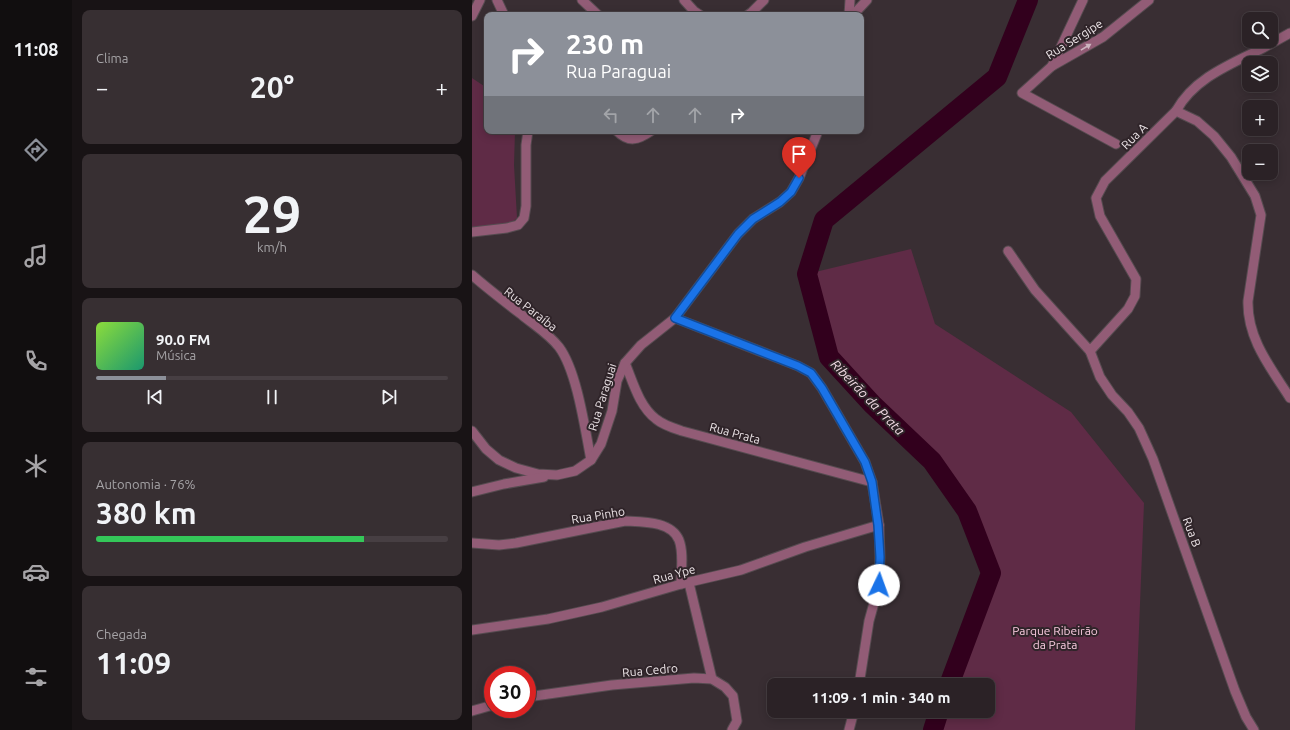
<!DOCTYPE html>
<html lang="pt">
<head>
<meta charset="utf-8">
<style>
	body { margin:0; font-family:Ubuntu,sans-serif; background:#372f32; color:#f1f3f6; height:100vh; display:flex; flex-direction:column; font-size:15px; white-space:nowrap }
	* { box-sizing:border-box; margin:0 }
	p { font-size:13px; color:#a6a4a7 }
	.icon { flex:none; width:22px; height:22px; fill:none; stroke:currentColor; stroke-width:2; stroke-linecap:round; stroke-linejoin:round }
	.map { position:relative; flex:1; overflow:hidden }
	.panel { display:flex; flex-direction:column; gap:10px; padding:10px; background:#181315; width:400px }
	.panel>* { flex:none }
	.top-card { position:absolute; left:12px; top:12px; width:380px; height:122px; border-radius:8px; box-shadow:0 2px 10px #0003,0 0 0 1px #473f43; background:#8c9099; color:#fff; overflow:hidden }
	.tools { position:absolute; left:770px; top:12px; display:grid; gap:8px }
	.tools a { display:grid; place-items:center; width:36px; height:36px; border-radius:8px; background:#2b2226; box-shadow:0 2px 10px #0003,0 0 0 1px #473f43; font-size:20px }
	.speed { position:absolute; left:12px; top:666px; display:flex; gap:8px; font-size:20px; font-weight:700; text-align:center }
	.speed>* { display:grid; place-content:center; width:52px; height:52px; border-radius:50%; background:#2b2226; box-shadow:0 2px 10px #0003,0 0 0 1px #473f43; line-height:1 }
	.speed .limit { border:6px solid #d22; background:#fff; color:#111 }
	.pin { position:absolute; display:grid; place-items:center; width:34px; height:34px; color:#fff; margin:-41px -17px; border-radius:50% 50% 50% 0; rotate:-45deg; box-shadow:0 0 4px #0007 }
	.pin .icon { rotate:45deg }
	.me { position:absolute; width:44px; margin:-22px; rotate:3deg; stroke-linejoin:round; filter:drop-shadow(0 0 3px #0008) }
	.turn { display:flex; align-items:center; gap:14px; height:84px; padding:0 16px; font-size:18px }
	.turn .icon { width:52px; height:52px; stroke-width:2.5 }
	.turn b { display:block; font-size:28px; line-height:34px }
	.lanes { display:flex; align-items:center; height:38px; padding:0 16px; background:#0003; justify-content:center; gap:20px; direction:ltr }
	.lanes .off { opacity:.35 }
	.big { font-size:30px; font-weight:700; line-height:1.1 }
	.panel .widget { flex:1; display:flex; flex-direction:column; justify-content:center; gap:6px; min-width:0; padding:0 14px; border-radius:8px; background:#372f32 }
	.panel .dial { align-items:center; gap:0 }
	.dial b { font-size:52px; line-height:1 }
	.song { display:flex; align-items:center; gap:12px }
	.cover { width:48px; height:48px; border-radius:6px; background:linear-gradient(135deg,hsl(90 70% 55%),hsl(160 70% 35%)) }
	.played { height:4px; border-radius:2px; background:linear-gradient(90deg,#8c9099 20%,#473f43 20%) }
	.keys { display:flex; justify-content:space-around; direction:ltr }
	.heat { display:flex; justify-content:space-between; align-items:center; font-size:22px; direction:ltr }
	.charge { height:6px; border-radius:3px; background:linear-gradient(90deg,#34c759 76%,#473f43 0) }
	.trip { position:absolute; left:295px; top:678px; width:228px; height:40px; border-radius:8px; background:#2b2226; box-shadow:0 2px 10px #0003,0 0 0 1px #473f43; font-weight:700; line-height:40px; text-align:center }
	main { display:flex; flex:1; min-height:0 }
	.dock { display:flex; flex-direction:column; width:72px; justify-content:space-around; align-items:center; background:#110e0f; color:#a6a4a7 }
	.dock .icon { width:28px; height:28px }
	.dock .active { color:#8c9099 }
	.dock b { font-size:18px; color:#f1f3f6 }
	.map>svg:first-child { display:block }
</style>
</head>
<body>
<main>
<nav class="dock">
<b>11:08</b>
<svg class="icon active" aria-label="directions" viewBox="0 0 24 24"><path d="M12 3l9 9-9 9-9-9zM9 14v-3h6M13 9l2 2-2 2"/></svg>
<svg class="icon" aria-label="music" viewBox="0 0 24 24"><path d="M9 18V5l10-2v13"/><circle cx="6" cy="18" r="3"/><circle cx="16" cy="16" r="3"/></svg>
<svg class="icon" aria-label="phone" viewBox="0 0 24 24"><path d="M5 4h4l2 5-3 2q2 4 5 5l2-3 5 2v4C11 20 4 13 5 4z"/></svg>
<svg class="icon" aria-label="climate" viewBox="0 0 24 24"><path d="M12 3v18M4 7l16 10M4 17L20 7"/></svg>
<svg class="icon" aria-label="car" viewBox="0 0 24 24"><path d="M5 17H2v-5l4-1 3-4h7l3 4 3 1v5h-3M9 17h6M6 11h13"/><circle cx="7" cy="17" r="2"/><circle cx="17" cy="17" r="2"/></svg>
<svg class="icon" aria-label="filters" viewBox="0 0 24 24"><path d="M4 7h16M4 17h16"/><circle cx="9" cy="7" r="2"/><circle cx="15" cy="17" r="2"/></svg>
</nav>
<section class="panel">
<div class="widget"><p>Clima</p>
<div class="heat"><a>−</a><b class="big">20°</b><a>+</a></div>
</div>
<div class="widget dial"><b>29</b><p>km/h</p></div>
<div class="widget">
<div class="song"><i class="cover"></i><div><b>90.0 FM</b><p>Música</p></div></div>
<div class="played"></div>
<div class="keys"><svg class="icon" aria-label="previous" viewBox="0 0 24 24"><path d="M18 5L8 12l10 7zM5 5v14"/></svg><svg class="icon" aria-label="pause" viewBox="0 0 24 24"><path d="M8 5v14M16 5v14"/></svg><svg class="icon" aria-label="next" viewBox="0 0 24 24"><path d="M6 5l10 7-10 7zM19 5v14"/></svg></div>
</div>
<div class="widget"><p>Autonomia · 76%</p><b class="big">380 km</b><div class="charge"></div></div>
<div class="widget"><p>Chegada</p><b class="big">11:09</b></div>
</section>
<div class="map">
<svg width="818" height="730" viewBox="0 0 818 730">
	<rect width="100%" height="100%" fill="#392e33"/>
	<g fill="#5f2b46">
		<path d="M0,78L15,88V131H43L42,165L45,218L38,224L0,229Z"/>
		<path d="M439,249L463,324L599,412L672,503L663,730H461L467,711H516V685H477L519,573L495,511L460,461L400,404L357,357L335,274Z"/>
	</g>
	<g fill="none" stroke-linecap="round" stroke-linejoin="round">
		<g stroke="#32001d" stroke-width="20">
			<path d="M477,685L519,573L495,511L460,461L400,404L357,357L335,274L352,220L525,77L556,0"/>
			<path d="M461,730L467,711"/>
		</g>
		<g stroke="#564b50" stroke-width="11">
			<g id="street">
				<path d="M25,0L32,15"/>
				<path d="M110,0L126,15"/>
				<path d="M212,0L222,11L228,15"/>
				<path d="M276,15L280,12L292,0"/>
				<path d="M377,15L378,0"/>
				<path d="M381,15L395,0"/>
				<path d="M0,16L8,0"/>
				<path d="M580,66L611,0"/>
				<path d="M704,111C722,78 759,64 791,48C800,43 809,38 818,33"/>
				<path d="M145,131C157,143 166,140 179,131"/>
				<path d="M644,144L550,93L580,66L631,37L677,0"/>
				<path d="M0,232L35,228L46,225L52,218L54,206V145L56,131"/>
				<path d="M536,251L563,290L618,351L656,309L663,296L664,279L628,216L624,198L633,181L704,111L725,121L742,136L759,157L783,196L789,215L776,301C775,339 799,368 818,398"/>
				<path d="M0,275C16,289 33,302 50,315C62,325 77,334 87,347C105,371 113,429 119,460"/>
				<path d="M203,318L326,366L339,373L350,388L393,462L400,482L407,525L408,557L407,585L397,621L387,685"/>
				<path d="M618,351L628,377L640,395L656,412L667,428L681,459L763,691L774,717L782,730"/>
				<path d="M153,363C161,382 167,406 184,419C191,425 201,428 210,431L400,482"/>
				<path d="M0,431L14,449L27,460L44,468L66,474L85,475L103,471L119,460L129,444L140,411L145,381L153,363L169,345L203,318L266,234L281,219L308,202L319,192L327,178L346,131"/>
				<path d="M0,492L32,484L72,477"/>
				<path d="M0,543L27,545L44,543L153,521C171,522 199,521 207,540C212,553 209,571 209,584"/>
				<path d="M217,583L240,679"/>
				<path d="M0,630L76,619L130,607L209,584L269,570L333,547L407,525"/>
				<path d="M55,697L140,685L222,678L240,679L253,687L261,696L265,721L260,730"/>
				<path d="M0,711L21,705"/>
				<path d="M377,730L382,711"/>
			</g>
		</g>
		<use href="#street" stroke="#925c76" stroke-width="9"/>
	</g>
	<defs><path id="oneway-solid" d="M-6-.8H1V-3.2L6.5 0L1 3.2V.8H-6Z"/></defs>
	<use fill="#cdb5c0" href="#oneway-solid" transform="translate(614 47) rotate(-31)"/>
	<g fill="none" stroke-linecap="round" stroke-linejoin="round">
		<g stroke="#114b97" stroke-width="10">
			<path id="route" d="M327,178L319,192L308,202L281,219L266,234L203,318L326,366L339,373L350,388L393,462L400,482L406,525L408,557L407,585"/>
		</g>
		<use href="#route" stroke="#1a73e8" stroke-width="7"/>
	</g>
	<g text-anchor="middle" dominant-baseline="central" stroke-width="4" stroke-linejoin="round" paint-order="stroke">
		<g font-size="12" fill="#ede5e8" stroke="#2f2429">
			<text transform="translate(602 39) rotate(-32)">Rua Sergipe</text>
			<text transform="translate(662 136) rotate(-45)">Rua A</text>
			<text transform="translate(59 309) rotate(38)">Rua Paraíba</text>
			<text transform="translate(130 397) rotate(-73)">Rua Paraguai</text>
			<text transform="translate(263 433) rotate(15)">Rua Prata</text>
			<text transform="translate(126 515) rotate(-9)">Rua Pinho</text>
			<text transform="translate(720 532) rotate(70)">Rua B</text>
			<text transform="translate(202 574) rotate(-15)">Rua Ype</text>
			<text transform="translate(178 670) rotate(-5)">Rua Cedro</text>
		</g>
		<g font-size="12" fill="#f7c9dd" stroke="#2f2429">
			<text x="583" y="630">Parque Ribeirão<tspan x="583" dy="14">da Prata</tspan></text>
		</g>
		<g font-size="13" font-style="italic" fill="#f3dce6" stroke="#2f2429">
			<text transform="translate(396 397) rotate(46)">Ribeirão da Prata</text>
		</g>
	</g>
</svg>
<div class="tools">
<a><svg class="icon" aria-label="search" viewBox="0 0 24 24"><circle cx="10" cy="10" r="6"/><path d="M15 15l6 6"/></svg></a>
<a><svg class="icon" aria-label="layers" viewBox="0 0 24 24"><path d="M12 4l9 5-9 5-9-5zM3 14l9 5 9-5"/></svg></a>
<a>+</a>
<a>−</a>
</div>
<div class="speed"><div class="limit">30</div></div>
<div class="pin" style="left:327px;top:178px;background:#d93025"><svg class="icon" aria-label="arrive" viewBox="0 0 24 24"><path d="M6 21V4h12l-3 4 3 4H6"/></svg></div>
<svg class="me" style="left:407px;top:585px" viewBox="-20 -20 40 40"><circle r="19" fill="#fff"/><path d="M0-13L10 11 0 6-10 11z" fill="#1a73e8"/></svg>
<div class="trip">11:09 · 1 min · 340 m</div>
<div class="top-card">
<div class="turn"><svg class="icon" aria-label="right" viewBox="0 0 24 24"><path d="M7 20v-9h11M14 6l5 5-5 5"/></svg><div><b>230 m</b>Rua Paraguai</div></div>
<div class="lanes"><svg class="icon off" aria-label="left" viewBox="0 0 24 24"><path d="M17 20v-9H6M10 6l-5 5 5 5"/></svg><svg class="icon off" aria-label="ahead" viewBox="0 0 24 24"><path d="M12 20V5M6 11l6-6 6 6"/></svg><svg class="icon off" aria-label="ahead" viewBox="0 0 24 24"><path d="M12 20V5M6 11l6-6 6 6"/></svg><svg class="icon" aria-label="right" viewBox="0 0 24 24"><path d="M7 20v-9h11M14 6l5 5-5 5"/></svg></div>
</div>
</div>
</main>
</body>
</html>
